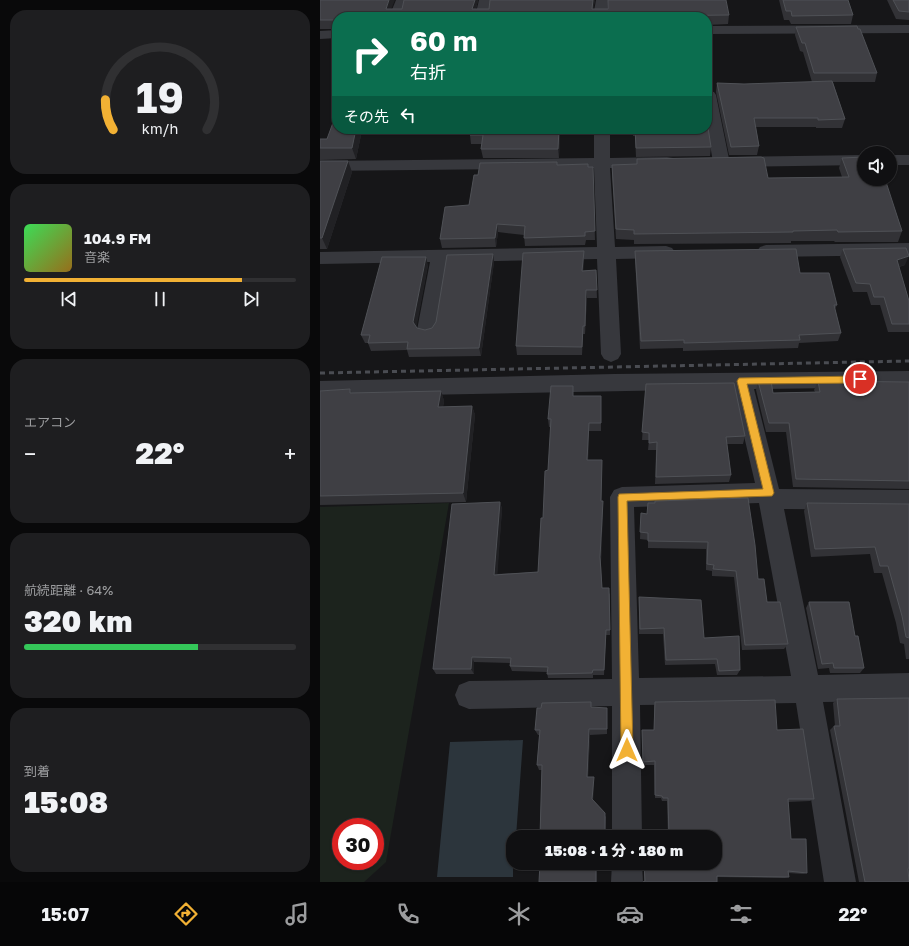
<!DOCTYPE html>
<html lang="ja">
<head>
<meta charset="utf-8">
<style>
	body { margin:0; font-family:"Golos Text","Noto Sans JP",sans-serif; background:#1e1e20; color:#f1f3f6; height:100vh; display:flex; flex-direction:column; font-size:15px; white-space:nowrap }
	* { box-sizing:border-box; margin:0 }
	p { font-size:13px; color:#9c9d9f }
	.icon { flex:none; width:22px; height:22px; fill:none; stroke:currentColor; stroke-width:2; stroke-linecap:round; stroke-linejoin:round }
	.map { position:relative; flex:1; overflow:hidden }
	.drawer { display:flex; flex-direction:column; gap:10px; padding:10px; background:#09090a; width:320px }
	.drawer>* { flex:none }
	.guide { position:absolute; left:12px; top:12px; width:380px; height:122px; border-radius:16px; box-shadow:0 1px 3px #0004,0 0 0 1px #303032; background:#0b6e4f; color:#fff; overflow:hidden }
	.fabs { position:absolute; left:537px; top:146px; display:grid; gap:8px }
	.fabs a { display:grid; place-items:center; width:40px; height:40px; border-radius:50%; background:#101012; box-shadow:0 1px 3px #0004,0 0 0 1px #303032; font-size:20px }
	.speed { position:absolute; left:12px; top:818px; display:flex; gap:8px; font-size:20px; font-weight:700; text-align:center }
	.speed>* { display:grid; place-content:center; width:52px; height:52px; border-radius:50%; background:#101012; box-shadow:0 1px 3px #0004,0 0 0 1px #303032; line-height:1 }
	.speed .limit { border:6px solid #d22; background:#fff; color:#111 }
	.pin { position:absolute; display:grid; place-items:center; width:34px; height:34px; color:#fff; margin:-17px; border:2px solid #fff; border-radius:50%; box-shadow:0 1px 4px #0007 }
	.me { position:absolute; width:44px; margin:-22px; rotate:0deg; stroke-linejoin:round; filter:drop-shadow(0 0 3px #0008) }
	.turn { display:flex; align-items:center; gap:14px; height:84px; padding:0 12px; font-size:18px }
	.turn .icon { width:52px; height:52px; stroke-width:2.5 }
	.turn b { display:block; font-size:28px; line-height:34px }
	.then { display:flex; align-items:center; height:38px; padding:0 12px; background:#0003; gap:8px; font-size:15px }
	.big { font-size:30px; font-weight:800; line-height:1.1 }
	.drawer .tile { flex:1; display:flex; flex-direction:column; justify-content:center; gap:6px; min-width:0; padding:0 14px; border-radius:16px; background:#1e1e20 }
	.drawer .dial { align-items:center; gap:0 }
	.dial svg { height:104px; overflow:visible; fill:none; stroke:#303032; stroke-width:7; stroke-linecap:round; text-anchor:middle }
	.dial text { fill:#f1f3f6; stroke:none }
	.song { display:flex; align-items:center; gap:12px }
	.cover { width:48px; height:48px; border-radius:6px; background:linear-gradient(135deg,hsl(130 70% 55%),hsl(40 70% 35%)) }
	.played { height:4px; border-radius:2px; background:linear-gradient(90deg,#f2b134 80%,#303032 80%) }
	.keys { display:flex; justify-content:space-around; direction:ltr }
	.heat { display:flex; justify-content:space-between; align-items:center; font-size:22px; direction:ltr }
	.charge { height:6px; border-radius:3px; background:linear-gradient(90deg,#34c759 64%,#303032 0) }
	.trip { position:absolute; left:186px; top:830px; width:216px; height:40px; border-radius:16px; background:#101012; box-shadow:0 1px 3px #0004,0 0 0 1px #303032; font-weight:800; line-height:40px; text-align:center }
	.tab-bar { display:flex; height:64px; justify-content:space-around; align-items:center; background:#060607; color:#9c9d9f }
	.tab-bar .icon { width:28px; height:28px }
	.tab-bar .on { color:#f2b134 }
	.tab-bar b { font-size:18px; color:#f1f3f6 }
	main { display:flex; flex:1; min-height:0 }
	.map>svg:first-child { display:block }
</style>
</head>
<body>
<main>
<section class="drawer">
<div class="tile dial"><svg viewBox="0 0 100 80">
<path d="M14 69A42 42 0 1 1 86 69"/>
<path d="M14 69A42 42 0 0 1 8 46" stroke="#f2b134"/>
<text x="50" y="56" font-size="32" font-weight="700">19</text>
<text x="50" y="72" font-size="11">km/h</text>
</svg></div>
<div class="tile">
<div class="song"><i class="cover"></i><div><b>104.9 FM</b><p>音楽</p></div></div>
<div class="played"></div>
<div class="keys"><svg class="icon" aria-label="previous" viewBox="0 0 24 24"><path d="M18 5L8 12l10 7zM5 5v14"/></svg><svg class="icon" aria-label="pause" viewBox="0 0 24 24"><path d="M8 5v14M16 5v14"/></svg><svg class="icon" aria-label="next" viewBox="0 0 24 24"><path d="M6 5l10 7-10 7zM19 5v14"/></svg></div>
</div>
<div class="tile"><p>エアコン</p>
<div class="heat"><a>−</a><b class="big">22°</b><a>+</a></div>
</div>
<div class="tile"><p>航続距離 · 64%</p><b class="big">320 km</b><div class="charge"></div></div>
<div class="tile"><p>到着</p><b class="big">15:08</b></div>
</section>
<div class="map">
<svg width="589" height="882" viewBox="0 0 589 882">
	<rect width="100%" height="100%" fill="#161618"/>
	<path fill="#1c231d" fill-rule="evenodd" d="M129,503L66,862L44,882H0V507ZM21,827H55V861H21Z"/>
	<path fill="#2c353c" d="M203,740L196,837H193V877H117L130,742Z"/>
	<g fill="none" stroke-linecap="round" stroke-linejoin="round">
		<g fill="#37383d" fill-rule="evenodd">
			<path d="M76,0H88L83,17H69Z"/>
			<path d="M159,0H171L169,17H155Z"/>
			<path d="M276,0H288L287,17H273Z"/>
			<path d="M589,25V33L387,34V26Z"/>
			<path d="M17,30V38L0,39V31Z"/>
			<path d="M387,91L394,92L396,95L409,159L415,157L544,155V165L415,167L408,164L401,167L395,166L393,162L387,127Z"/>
			<path d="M274,129H290V158L347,157L353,158L355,162L353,166L347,167L290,168L295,247L346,246L352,248L355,252L352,256L346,258L296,259L301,354L298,359L291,362L284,359L281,354L277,259L128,262L117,330L114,335L107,337L100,335L97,330L110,262L0,264V252L277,247L274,168L0,171V161L274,158Z"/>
			<rect x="570" y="155" width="19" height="10"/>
			<path d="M589,243V255L446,257L440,255L437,251L440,247L446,245Z"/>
			<path d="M589,371V387L434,389L459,489L589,490V510L464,509L498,675L589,673V701L503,702L536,882H504L476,703L320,705L322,837H292V706L149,709L139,705L135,695L139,685L149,681L292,679L290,497L294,490L302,487L435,483L413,389L0,397V381L294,374ZM439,503L471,676L319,678L314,507Z"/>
			<path d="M292,863H322L323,882H291Z"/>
		</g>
		<path stroke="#4a4c52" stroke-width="3" stroke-dasharray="5 4" stroke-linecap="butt" d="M0,373L589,361"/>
	</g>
	<g fill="#323236">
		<path d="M0,0L71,9H82L84,0H158L156,9H169L170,0H275L273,9L409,15L408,24L387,25V17H17V29H0Z"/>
		<path d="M459,0H528L533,15L531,24H471L469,20H464Z"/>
		<path d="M567,0H589V20L576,19Z"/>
		<path d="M476,27L557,73L555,82H513L525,119L522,128H496V127H436L439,146L437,155H409L396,92L397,83L424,84L492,82L483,52L480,51L475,35Z"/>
		<path d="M17,129H39L41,135L36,159L0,160V139H7Z"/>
		<path d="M151,129H240L239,158H163L161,149L162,144H151L150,135Z"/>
		<path d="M313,129H387L391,147L390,156L316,157L315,136H313Z"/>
		<path d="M522,158L582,231L578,242H515L514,241H471V243L314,244V240L296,239L292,175V165L448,178L522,177L519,168Z"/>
		<path d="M0,161H28L32,172L7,249H0Z"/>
		<path d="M238,165L273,167L275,240H266L265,245L205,246L204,235L178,232L176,247L122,248L120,239L149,205L158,175Z"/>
		<path d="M523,249L585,265L579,267L589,301V332H568L560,305H551L547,292H533L520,257Z"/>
		<path d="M315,251L480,273L517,305L515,309L521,333L518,341L479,343L478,348L363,351V348L320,349L315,259Z"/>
		<path d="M173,254L174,262L161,356L89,357L87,350L51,351L48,343H45L41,335L108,265L96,327L97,328L105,330L112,328Z"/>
		<path d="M264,260L263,271L276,270L277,298H267L265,334H263L262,355H197L196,346Z"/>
		<path d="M438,381L453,393L495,392L494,390L498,381L589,382V489L473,487L466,432H446L436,390Z"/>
		<path d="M326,384L425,436L423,444H407L411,475L409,482L335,484L336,450H328L329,440H322Z"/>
		<path d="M30,389L32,393L121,391L124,401L123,407L152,406L155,415L146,502L0,505V391Z"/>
		<path d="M254,396L281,403V431H269L268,460H282L281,501L283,508L281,563L282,588L290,594V635H286L284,675H273V678H228L227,672L192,671L190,666V663L154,662V674H116L113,669L180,502L182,509L177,574L218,572L223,518L228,470L231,427H229L228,419Z"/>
		<path d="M335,503L438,579L447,602L468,644L464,649L422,650L414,577L392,576V571L386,570V549L328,548V540L320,539L321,513L327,514Z"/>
		<path d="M487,503L589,504V659H586L584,644L580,643L576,623L562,573H554L550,554L491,557L484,511Z"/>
		<path d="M319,597L384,638L420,670L417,675H397L395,664L345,665L343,634H319Z"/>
		<path d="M489,602L535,636L544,668L540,673H510L509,668L498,669L486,608Z"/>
		<path d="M589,698V882H539L510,730L514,726H515L513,703L517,699Z"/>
		<path d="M335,702L457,730L494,799L490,801L468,802L471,839L487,873L483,874L468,873L469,877L465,878L397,877L324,881V863H395V837H348L347,801H342L341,798H335L334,765H322V730H334V706Z"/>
		<path d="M271,707L287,714V734L270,735L268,777L274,781L273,800L286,817L285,837H220L222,770H219L217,765L219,735H218L215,730Z"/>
	</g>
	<g fill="#212124">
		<path d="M69,0H75L68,17L66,9Z"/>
		<path d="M155,0H158L154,17L152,9Z"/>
		<path d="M273,0H275L272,17V9Z"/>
		<path d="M35,129H39L41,135L36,159L32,148Z"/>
		<path d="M239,129H240L239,158L238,149Z"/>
		<path d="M28,161L32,172L7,249L2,238Z"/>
		<path d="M177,224L178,232L176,247L175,238Z"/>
		<path d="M264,251V260L263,279L262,271Z"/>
		<path d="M173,254L174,262L161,356L159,348Z"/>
		<path d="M589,256L585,265L573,268L577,260Z"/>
		<path d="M106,257L108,265L96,330L93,322Z"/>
		<path d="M266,290L267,298L265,334V326Z"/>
		<path d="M121,391L124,401L121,416L118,407Z"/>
		<path d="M152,406L155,415L146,502L143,493Z"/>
		<path d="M269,423V431L268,467L267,460Z"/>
		<path d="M283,501V508L281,563L280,557Z"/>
		<path d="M180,502L182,509L177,581L174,575Z"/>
		<path d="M152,657L154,662V674L151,669Z"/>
		<path d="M269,729L270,735L268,781L267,777Z"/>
		<path d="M274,777V781L273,803L272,799Z"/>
		<path d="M278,863H280L277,867V882H276V865Z"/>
	</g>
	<g fill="#3f3f44" stroke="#4f5156">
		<path d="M0,0H69L66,9H82L84,0H155L152,9H169L170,0H273L272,9H288V0H406L409,15L243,17V12L199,13L198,17H17V20H0Z"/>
		<path d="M463,0H528L533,15L472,16L471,11H466Z"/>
		<path d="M573,0H589V12L579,11Z"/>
		<path d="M537,26L538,29H540L557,73H494L485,43H482L476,27Z"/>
		<path d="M512,81L525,119L498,120V118H434L439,146L411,147L397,83L424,84Z"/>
		<path d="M14,120H17V129H36L32,148H0V139H7Z"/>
		<path d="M387,121L391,147L316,148L315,129H387Z"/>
		<path d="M151,129H239L238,149H161L163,135H150Z"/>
		<path d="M441,157L444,158L448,178L529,177L522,158L544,157V179H565L582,231L518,232L517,230L473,231V232L314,234V230L296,229L292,165L317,164V159Z"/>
		<path d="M0,161H28L2,238H0Z"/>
		<path d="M237,162V165L268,164V167H273L275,231L265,232V236L204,238L205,226L177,224L175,238L120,239L125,207L149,205L154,175H158L160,163Z"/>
		<path d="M586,248L589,256L577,260L589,301V324H572L564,297H554L550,284L536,283L523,249Z"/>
		<path d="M476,249L480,273H509L517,305H514L521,333L479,335L480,340L364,343V340L321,341L315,251Z"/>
		<path d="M264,251L262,271L276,270L277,290H266L265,326H263L262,347L196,346L203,253Z"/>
		<path d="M173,254L159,348L87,349L88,342L48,343L50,335H41L62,257H106L93,322L97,328L105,330L112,328L116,322L127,255Z"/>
		<path d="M438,381H451L453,393L500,392L498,381L589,382V481L476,479L469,423H449Z"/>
		<path d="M414,383L425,436L406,437L411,475L336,477L337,442L329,443V433L322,432L326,384Z"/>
		<path d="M231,386H253V396H281V423H269L267,460H282L281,501H283L280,557L282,588H289L290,630H286L284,670H273L272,673L227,674L228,667L190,666L191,658L152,657L151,669H113L132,504L180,502L174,575L218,572L221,518H223L225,471L228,470L231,419H228Z"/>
		<path d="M30,389V393L121,391L118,407L152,406L143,493L0,496V391Z"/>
		<path d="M428,498L435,545L438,579H444L447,602H460L468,644L425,645L416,571L393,569L394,565L387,564L388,542L328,541V533L320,532L321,513L327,514L328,503H335V501Z"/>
		<path d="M487,503L589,504V638L586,637L582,616L568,566H560L555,547L495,549Z"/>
		<path d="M319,597L381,600L384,638L419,636L420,670L399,671L397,659L346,660L344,628L320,629Z"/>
		<path d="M489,602H529L535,636H538L544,668H514L513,663L502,664Z"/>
		<path d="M589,698V867L588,869L589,882H545L514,726H520L517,699Z"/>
		<path d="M455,700L457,730L483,729L494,799H468L471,839H486L487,873L468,871L469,877L397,876V882H323L325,881L324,863H395V837H349L348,798H343L342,796L335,795V761L323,762L322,730H334L335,702Z"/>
		<path d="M271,702V707L287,708V729H269L267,777H274L272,799L285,813V837H220L222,765H217L220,730H215L217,708H221L222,703Z"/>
		<path d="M220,863H278L276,865V882H219Z"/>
	</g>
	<path fill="#f2b134" stroke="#9d7322" d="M540,376L544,379L540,383L427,384L454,493L452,496L307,501L313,750L311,754L307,756L303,754L301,750L298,497L299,494L443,489L417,381L419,378Z"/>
</svg>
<div class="fabs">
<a><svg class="icon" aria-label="sound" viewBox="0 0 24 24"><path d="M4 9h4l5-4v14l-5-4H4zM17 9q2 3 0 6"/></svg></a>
</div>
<div class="speed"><div class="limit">30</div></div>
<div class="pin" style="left:540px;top:379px;background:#d93025"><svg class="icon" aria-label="arrive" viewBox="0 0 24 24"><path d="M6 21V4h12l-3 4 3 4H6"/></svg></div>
<svg class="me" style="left:307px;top:750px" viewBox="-20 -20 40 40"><path d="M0-17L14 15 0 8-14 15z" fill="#f2b134" stroke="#fff" stroke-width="4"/></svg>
<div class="trip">15:08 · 1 分 · 180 m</div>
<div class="guide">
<div class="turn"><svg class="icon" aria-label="right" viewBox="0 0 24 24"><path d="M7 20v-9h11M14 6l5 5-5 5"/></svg><div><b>60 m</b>右折</div></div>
<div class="then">その先<svg class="icon" aria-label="left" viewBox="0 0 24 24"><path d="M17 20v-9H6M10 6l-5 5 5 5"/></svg></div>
</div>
</div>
</main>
<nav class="tab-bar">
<b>15:07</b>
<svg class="icon on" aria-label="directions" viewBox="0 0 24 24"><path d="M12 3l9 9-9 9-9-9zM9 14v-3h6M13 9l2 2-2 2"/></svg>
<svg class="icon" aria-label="music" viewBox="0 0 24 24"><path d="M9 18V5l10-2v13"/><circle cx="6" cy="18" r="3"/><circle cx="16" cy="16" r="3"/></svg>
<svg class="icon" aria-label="phone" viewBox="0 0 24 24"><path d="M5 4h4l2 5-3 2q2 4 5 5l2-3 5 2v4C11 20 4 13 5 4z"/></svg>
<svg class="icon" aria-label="climate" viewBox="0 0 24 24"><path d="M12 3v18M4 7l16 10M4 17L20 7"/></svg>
<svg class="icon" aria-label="car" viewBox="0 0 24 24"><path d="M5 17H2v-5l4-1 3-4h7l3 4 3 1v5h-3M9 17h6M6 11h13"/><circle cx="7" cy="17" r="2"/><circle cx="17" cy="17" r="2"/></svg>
<svg class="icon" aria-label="filters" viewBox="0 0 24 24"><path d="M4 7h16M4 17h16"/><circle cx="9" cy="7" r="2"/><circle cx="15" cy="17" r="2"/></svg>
<b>22°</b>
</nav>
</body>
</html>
